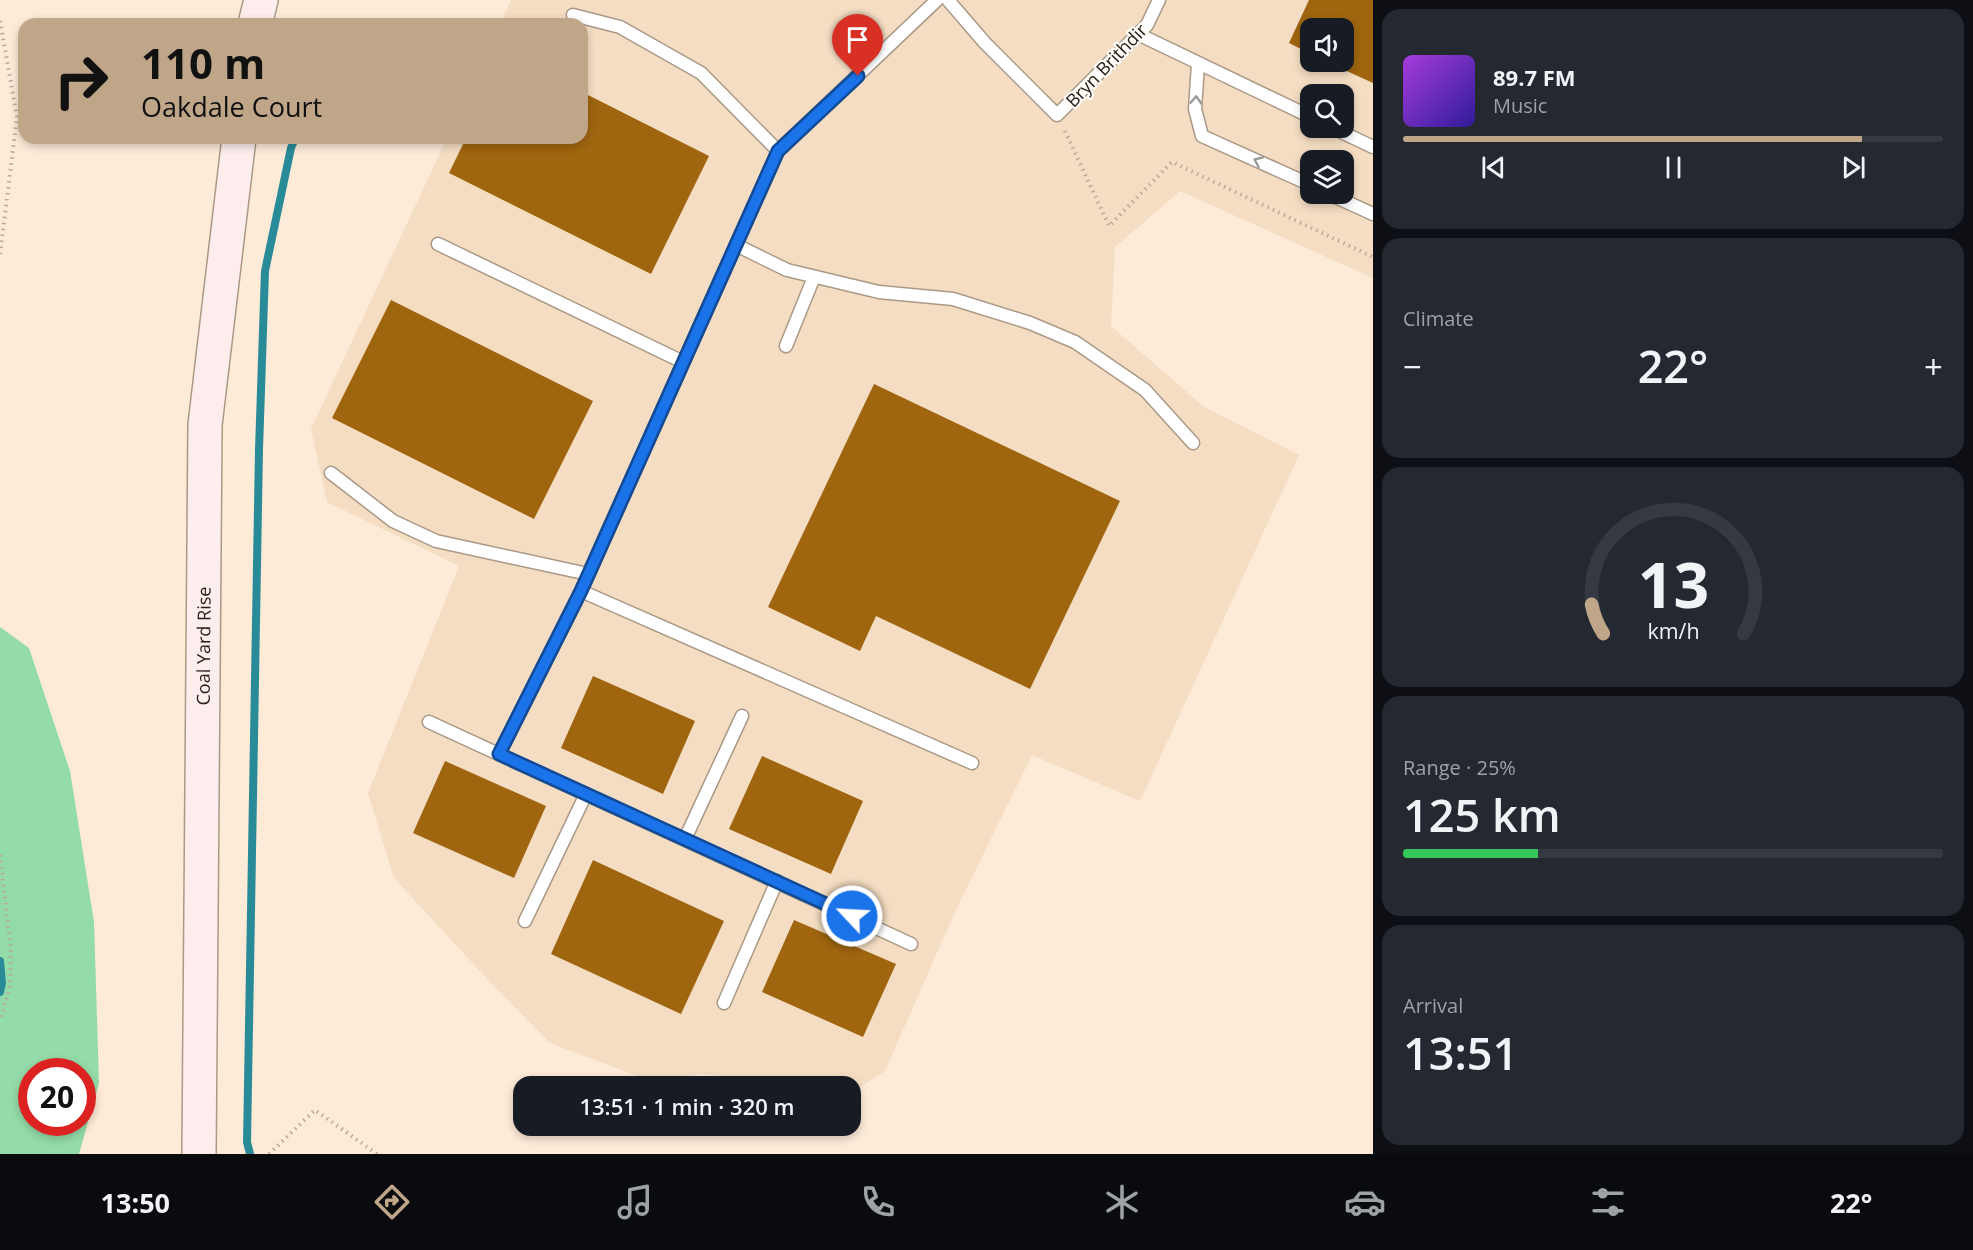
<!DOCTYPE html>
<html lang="en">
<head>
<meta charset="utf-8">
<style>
	body { margin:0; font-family:"Open Sans",sans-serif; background:#242831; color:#f1f3f6; height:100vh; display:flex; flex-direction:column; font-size:22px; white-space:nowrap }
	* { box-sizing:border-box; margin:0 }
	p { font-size:20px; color:#9ea1a6 }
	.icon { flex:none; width:33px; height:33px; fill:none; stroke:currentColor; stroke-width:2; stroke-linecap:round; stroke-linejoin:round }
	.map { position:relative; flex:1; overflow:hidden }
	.details { display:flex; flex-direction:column; gap:9px; padding:9px; background:#0d0f14; width:600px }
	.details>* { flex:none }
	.guide { position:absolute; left:18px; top:18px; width:570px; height:126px; border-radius:18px; box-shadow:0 3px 9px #0003; background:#c0a689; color:#111; overflow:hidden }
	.fabs { position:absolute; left:1300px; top:18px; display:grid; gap:12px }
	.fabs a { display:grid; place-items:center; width:54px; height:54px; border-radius:12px; background:#171b24; box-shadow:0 3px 9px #0003; font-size:30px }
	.speed { position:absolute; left:18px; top:1058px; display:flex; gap:12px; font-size:30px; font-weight:700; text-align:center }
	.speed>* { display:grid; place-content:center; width:78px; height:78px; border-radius:50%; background:#171b24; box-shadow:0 3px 9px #0003; line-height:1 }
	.speed .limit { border:9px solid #d22; background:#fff; color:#111 }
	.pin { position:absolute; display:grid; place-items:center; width:51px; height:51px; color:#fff; margin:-62px -26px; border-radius:50% 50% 50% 0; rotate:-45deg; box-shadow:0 0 6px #0007 }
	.pin .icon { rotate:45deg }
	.me { position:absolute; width:66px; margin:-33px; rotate:295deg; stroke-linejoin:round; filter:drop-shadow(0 0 4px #0008) }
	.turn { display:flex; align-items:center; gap:21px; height:126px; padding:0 24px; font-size:27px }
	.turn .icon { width:78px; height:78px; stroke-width:2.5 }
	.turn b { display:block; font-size:42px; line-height:51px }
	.big { font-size:45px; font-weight:600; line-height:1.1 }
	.details .widget { flex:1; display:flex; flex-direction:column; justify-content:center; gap:9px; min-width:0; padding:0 21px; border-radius:18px; background:#242831 }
	.details .dial { align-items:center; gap:0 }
	.dial svg { height:156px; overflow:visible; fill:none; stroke:#363941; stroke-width:7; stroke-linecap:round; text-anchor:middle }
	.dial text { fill:#f1f3f6; stroke:none }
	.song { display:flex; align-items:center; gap:18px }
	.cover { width:72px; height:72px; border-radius:9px; background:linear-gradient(135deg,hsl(280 70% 55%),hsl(250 70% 35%)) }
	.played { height:6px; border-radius:3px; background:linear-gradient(90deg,#c0a689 85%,#363941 85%) }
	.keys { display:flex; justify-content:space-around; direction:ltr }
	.heat { display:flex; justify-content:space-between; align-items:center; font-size:33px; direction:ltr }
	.charge { height:9px; border-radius:4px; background:linear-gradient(90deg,#34c759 25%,#363941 0) }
	.trip { position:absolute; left:513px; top:1076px; width:348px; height:60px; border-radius:18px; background:#171b24; box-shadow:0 3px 9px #0003; font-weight:600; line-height:60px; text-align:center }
	.tabs { display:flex; height:96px; justify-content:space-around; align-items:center; background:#090b0e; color:#9ea1a6 }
	.tabs .icon { width:42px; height:42px }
	.tabs .active { color:#c0a689 }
	.tabs b { font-size:27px; color:#f1f3f6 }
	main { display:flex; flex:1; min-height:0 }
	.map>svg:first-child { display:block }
</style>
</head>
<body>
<main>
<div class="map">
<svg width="1373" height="1154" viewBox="0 0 1373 1154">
	<rect width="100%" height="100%" fill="#fdead7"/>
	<path fill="#f4ddc3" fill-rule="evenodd" d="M511,0H1373V278L1180,191L1115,247L1111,326L1204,407L1299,455L1140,801L1032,755L955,912L885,1071L861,1087L698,1074L664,1086L550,1043L489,981L394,878L368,793L459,566L327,502L311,429L447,138H582V24H500ZM1311,28H1344V62H1311ZM1311,94H1344V128H1311ZM1311,160H1344V194H1311Z"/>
	<path fill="#93dba8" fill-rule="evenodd" d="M0,627L29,648L70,771L94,922L99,1083L79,1154H0ZM32,1071H82V1122H32Z"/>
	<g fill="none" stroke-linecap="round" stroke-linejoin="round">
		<g stroke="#298b98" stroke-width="8">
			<path d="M0,961L2,983L0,992"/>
			<path d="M250,1154L247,1142L259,449L265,271L291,148L295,138"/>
		</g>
	</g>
	<g fill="#9f650f">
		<path d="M1309,0H1373V83L1327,62H1344V28H1311V54L1289,43Z"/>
		<path d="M582,92L709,156L651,274L449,173L466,138H582Z"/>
		<path d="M391,300L593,401L534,519L332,418Z"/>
		<path d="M874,384L1120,501L1030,689L876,616L860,651L768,607Z"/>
		<path d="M593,676L695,721L663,794L561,748Z"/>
		<path d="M762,756L863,801L831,874L729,829Z"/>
		<path d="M445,761L546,806L514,878L413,833Z"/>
		<path d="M593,860L724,921L681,1014L551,954Z"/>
		<path d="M794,920L896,964L863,1037L762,992Z"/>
	</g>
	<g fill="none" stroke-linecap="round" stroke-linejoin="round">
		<g stroke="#a99986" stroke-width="15">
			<g id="service">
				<path d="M948,0L985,43L1057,115L1147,25L1159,0"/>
				<path d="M573,15L620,27L701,73L778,151"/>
				<path d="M1138,34L1311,117"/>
				<path d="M1198,64L1195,109L1202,136L1311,185"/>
				<path d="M1333,128L1373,147"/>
				<path d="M1329,194L1373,214"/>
				<path d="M438,244L683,362"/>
				<path d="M736,245L787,270L879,292L953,299L1030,323L1075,342L1145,390L1193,443"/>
				<path d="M786,346L814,277"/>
				<path d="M331,473L393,521L436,541L588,574"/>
				<path d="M581,591L972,763"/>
				<path d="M429,722L911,944"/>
				<path d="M499,754L581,591L778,151L937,0"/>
				<path d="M685,839L742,716"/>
				<path d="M525,921L586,794"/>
				<path d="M724,1003L777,881"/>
			</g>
		</g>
		<g stroke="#a99986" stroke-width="36">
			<g id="secondary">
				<path d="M255,24L261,0"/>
				<path id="s1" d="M199,1154L205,425L239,138"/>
			</g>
		</g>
		<g stroke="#b9aa9b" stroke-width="4" stroke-dasharray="1.5 4.5" stroke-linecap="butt">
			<path d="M0,21L17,117L0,255"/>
			<path d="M1065,131L1109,226L1172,162L1373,257"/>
			<path d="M0,855L11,953L10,986L0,1021"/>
			<path d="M269,1154L315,1110L377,1154"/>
		</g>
		<use href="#service" stroke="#fff" stroke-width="12"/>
		<use href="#secondary" stroke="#fdedec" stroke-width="33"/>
	</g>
	<defs><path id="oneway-chevron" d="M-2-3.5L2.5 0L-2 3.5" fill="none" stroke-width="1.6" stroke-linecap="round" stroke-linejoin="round" transform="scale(1.5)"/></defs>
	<g stroke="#9c9a97">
		<use href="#oneway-chevron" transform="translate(1196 100) rotate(-87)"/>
		<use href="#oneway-chevron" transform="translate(1258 161) rotate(-156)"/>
	</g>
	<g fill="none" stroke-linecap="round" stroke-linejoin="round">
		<g stroke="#114b97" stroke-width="15">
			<path id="route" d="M852,916L499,754L581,591L778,151L858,76"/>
		</g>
		<use href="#route" stroke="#1a73e8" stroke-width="10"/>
	</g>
	<g text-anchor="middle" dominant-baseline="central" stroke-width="4.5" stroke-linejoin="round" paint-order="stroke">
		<g font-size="18" fill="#241e17" stroke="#fefaf6">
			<text transform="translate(1106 65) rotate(-46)">Bryn Brithdir</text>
			<text stroke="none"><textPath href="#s1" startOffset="508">Coal Yard Rise</textPath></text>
		</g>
	</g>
</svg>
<div class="fabs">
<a><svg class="icon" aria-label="sound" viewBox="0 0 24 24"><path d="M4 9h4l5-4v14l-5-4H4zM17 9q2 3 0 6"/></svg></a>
<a><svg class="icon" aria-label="search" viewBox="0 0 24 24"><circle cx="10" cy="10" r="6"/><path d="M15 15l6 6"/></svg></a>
<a><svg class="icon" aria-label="layers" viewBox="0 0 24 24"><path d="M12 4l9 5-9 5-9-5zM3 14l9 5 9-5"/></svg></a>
</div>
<div class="speed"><div class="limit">20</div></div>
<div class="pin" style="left:858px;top:76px;background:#d93025"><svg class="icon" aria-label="arrive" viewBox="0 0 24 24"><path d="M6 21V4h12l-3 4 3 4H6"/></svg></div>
<svg class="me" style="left:852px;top:916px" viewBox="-20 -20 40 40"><circle r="17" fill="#1a73e8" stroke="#fff" stroke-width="3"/><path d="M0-11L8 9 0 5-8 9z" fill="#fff"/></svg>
<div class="trip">13:51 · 1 min · 320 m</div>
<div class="guide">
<div class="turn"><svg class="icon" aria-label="right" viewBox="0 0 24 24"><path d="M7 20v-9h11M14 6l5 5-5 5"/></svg><div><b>110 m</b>Oakdale Court</div></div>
</div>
</div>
<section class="details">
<div class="widget">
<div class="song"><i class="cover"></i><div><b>89.7 FM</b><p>Music</p></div></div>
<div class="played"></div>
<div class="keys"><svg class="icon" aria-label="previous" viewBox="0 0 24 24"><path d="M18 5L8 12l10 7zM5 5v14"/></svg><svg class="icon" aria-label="pause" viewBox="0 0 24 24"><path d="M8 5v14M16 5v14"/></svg><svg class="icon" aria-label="next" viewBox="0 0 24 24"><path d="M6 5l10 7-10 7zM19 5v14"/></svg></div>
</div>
<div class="widget"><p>Climate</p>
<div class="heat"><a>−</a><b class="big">22°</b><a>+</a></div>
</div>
<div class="widget dial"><svg viewBox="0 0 100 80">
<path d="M14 69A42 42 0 1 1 86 69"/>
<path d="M14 69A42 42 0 0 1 8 54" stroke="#c0a689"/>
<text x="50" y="56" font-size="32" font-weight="700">13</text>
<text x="50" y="72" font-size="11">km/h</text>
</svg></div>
<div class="widget"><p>Range · 25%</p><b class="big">125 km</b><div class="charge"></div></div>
<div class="widget"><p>Arrival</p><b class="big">13:51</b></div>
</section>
</main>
<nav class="tabs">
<b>13:50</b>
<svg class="icon active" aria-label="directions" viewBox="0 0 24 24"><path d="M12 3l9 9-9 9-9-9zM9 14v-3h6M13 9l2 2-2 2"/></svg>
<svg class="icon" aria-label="music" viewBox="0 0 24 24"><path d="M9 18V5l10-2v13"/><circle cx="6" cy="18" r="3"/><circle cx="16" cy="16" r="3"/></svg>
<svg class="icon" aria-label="phone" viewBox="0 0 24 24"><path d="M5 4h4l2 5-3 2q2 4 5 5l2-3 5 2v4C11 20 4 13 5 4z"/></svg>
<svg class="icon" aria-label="climate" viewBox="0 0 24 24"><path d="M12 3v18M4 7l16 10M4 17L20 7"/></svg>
<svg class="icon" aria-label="car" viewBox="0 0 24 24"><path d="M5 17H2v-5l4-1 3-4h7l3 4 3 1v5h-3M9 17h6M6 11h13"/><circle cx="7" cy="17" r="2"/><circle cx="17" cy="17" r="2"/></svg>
<svg class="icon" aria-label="filters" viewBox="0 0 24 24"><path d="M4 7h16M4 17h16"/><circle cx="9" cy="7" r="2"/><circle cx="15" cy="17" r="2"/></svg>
<b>22°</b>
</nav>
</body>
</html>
